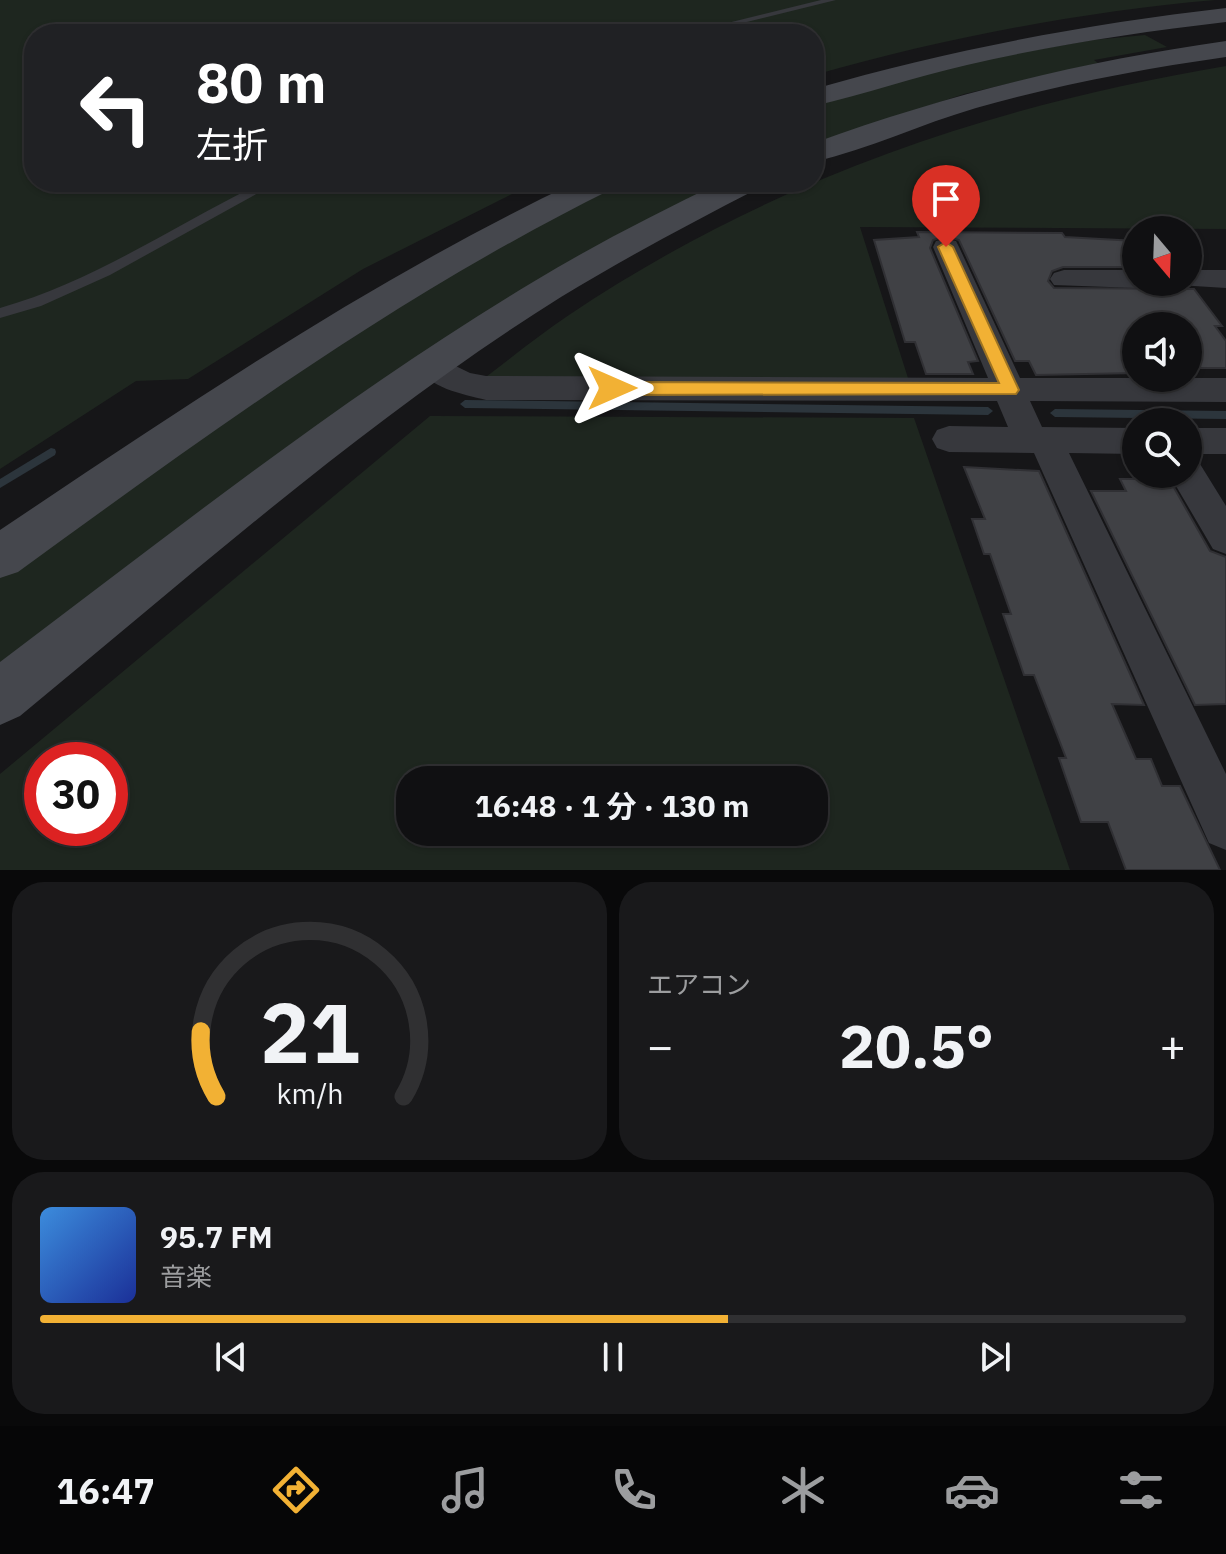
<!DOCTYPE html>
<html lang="ja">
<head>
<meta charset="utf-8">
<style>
	body { margin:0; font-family:"IBM Plex Sans","Noto Sans JP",sans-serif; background:#19191b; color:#f1f3f6; height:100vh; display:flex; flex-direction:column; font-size:30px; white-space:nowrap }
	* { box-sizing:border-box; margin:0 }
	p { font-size:26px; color:#9c9d9f }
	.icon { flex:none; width:44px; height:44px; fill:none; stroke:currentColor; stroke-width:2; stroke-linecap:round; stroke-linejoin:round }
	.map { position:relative; height:870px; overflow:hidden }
	.drawer { display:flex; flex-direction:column; gap:12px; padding:12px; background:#09090a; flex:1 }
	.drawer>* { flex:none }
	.guide { position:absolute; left:24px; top:24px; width:800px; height:168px; border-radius:32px; box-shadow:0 2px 6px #0004,0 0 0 2px #303032; background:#202124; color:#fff; overflow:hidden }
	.needle { width:52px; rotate:161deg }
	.buttons { position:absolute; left:1122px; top:216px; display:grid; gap:16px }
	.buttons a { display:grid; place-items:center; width:80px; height:80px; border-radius:50%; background:#101012; box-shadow:0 2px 6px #0004,0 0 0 2px #303032; font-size:40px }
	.speed { position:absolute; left:24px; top:742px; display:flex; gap:16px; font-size:40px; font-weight:700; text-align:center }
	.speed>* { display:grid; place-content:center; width:104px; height:104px; border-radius:50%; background:#101012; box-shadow:0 2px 6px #0004,0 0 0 2px #303032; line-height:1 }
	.speed .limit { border:12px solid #d22; background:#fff; color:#111 }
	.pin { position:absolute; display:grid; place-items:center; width:68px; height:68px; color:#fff; margin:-82px -34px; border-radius:50% 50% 50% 0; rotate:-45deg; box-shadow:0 0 8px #0007 }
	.pin .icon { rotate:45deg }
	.me { position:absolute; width:88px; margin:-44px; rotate:90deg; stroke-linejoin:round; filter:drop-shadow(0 0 6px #0008) }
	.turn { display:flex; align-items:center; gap:28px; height:168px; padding:0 40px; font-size:36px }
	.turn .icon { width:104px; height:104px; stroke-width:2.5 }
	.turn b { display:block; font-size:56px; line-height:68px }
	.big { font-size:60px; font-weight:700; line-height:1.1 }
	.drawer .card { flex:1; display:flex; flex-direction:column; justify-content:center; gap:12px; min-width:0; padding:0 28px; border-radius:32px; background:#19191b }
	.drawer .dial { align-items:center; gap:0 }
	.dial svg { height:208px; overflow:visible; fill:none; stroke:#303032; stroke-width:7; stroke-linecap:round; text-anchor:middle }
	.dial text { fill:#f1f3f6; stroke:none }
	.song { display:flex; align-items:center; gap:24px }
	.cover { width:96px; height:96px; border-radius:12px; background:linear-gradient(135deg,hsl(210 70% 55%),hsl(230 70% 35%)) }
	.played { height:8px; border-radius:4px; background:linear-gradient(90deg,#f2b134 60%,#303032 60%) }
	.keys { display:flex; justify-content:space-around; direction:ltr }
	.heat { display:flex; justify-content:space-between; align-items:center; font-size:44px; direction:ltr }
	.drawer .tiles { flex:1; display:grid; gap:12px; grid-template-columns:1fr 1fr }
	.card:last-child { grid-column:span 2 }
	.trip { position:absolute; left:396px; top:766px; width:432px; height:80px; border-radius:32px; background:#101012; box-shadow:0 2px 6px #0004,0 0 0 2px #303032; font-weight:700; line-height:80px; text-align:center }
	.tab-bar { display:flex; height:128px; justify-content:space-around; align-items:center; background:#060607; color:#9c9d9f }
	.tab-bar .icon { width:56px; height:56px }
	.tab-bar .selected { color:#f2b134 }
	.tab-bar b { font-size:36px; color:#f1f3f6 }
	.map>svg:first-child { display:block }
</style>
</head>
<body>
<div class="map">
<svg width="1226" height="870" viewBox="0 0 1226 870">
	<rect width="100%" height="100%" fill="#161618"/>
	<g fill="#1e261f" fill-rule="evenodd">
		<path d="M0,0H1215C1079,12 945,38 814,75V34H34V182H536L363,269L188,379L136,381L0,469Z"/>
		<path d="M1145,35L1167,47L1094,60L1098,63L964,94L814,144V105L970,61L1093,40Z"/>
		<path d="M1226,66V229L860,227L908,378L482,380C511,358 539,335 569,315C770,180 989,106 1226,66Z"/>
		<path d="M623,182H722L0,673V576C202,435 401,289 623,182Z"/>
		<path d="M430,416L914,418L1070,870H0V774ZM110,760V828H42V760ZM814,780V832H410V780Z"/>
	</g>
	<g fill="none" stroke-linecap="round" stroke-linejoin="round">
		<g fill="#2c353c" fill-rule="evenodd">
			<path d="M465,400L988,407L993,411L988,415L465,408L460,404Z"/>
			<path d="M1055,409L1226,411V419L1055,417L1050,413Z"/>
			<path d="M51,448L55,449L56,452L55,455L0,488V479Z"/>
		</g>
	</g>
	<g fill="#404145" stroke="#303034" stroke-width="2">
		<path d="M917,232L1062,233L1065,237L1136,241V267H1063L1052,271L1048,281L1054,288L1194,289L1222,326H1215L1226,341V368H1188V326H1136V373L1036,375L1029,361H1015L959,240L945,236L933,240L930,248L978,361L968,362L973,374H926L915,342H905L874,240L919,237Z"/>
		<path d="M964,467L1039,471L1144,705L1112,704L1136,759H1151L1162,786H1180L1220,870H1126L1108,822H1081L1059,758H1066L1034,675H1024L1003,614H1011L990,554H984L972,519H985Z"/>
		<path d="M1120,479H1169L1210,551L1226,557V704L1195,705L1091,491H1126Z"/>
	</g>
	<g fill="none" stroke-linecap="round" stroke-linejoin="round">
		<g fill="#37383d" fill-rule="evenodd">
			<path d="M821,0H836L698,34H683Z"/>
			<path d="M263,182H278L110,275L41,306L0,318V308C95,281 175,225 263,182Z"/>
		</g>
		<g fill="#37383d" fill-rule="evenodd">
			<path d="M946,239L956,241L959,247L1020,378H1226V402L1030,401L1042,427L1136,428V454L1069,453L1226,774V850L1209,843L1034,453L949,452L937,448L932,439L937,430L949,426L1008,427L997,401L486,400C462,394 429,388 415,365L420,357L431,354L470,373L486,376L988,378L933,247L936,241Z"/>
			<path d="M1064,270H1136V282H1148L1136,288L1054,285L1050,279L1054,273Z"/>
			<path d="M1188,270H1226V288L1178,285L1176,282H1188Z"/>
			<rect x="1188" y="428" width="38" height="26"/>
			<path d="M1188,460L1200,464L1226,506V554L1213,549L1169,474H1188Z"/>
		</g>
		<g fill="#45474d" fill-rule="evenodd">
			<path d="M1226,8V22C1139,32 1053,45 967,65C915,77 865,94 814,106V89C949,50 1086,24 1226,8Z"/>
			<path d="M1226,41V57C1141,69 1058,85 976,108C921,124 869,149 814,162V143C948,94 1085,61 1226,41Z"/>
			<path d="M576,182H617L612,189C396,296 212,431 18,572L0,578V530C187,405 372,279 576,182Z"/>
			<path d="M721,182H762L757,189C691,223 625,258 561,297C368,418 195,572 20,716L0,725V662C174,531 346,394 533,282C594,245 657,213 721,182Z"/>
		</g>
	</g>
	<path fill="#f2b134" stroke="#9d7322" stroke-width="2" d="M946,242L953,247L1019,390L1016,394L612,395L603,388L612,382L999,383L938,247Z"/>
</svg>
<div class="buttons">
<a><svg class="needle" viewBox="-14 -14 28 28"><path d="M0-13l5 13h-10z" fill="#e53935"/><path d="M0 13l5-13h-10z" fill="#9c9d9f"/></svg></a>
<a><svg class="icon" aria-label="sound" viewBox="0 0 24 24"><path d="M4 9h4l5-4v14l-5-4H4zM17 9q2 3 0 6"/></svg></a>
<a><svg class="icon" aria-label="search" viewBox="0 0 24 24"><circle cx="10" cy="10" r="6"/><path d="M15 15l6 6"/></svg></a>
</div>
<div class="speed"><div class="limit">30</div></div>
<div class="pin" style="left:946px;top:247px;background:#d93025"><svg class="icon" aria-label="arrive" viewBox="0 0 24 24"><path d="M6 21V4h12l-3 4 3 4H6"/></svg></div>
<svg class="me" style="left:612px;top:388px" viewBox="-20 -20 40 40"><path d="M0-17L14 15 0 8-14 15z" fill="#f2b134" stroke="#fff" stroke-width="4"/></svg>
<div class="trip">16:48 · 1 分 · 130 m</div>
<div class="guide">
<div class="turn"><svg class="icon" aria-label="left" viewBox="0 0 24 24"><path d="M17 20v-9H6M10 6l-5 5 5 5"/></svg><div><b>80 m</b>左折</div></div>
</div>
</div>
<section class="drawer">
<div class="tiles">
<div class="card dial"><svg viewBox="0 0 100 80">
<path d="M14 69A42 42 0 1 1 86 69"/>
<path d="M14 69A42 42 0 0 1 8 44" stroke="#f2b134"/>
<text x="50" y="56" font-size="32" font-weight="700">21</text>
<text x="50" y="72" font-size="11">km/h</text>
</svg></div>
<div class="card"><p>エアコン</p>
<div class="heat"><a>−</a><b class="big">20.5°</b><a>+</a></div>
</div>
<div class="card">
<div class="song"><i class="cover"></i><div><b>95.7 FM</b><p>音楽</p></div></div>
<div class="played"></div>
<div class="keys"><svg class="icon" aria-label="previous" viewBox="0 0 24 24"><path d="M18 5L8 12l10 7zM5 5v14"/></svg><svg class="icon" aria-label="pause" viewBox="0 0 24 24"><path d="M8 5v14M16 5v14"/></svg><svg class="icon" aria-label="next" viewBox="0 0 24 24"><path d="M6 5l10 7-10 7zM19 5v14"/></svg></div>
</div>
</div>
</section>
<nav class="tab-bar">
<b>16:47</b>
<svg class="icon selected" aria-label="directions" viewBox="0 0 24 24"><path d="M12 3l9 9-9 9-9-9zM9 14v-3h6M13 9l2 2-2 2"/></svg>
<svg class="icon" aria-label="music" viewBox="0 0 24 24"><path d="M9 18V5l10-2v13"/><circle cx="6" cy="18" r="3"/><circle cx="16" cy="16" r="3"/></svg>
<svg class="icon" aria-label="phone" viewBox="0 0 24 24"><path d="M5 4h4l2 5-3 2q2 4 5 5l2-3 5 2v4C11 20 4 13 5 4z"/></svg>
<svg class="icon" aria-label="climate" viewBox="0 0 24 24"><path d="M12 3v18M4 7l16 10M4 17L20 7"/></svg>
<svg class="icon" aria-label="car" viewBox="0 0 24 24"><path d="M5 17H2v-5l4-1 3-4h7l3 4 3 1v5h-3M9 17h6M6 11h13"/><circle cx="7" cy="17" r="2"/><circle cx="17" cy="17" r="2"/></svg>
<svg class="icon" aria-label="filters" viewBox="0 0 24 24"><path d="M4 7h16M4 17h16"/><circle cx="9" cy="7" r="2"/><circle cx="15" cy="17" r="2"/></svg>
</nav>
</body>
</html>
